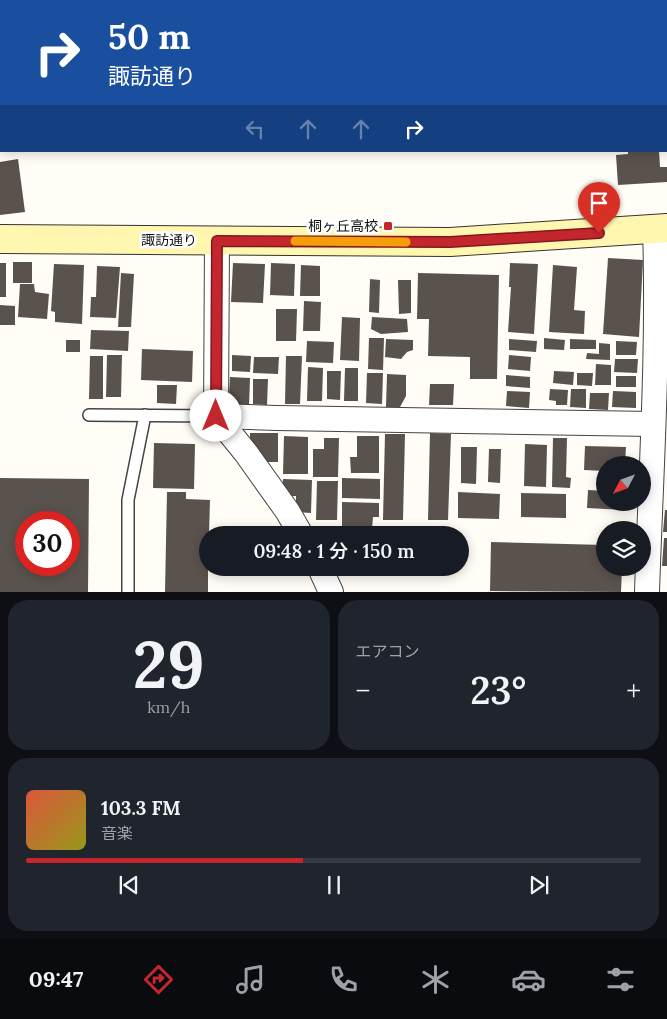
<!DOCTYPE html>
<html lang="ja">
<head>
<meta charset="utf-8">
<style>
	body { margin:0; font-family:Lora,"Noto Sans JP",serif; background:#20242c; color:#f1f3f6; height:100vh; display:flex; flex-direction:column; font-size:19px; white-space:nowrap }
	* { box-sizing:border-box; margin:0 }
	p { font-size:16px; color:#9ea1a6 }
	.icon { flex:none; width:28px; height:28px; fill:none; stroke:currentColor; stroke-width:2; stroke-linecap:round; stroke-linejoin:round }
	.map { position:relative; height:592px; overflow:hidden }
	.details { display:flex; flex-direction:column; gap:8px; padding:8px; background:#0d0f14; flex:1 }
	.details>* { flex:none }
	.banner { position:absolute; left:0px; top:0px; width:668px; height:152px; box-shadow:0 2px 12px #0003; background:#1a4fa0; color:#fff; overflow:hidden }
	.needle { width:32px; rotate:229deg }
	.buttons { position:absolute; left:596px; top:456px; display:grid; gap:10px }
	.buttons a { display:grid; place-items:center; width:55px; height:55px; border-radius:50%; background:#171b24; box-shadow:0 2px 12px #0003; font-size:25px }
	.speed { position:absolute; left:15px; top:511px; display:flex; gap:10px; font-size:25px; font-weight:700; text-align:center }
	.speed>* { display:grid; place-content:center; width:65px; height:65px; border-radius:50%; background:#171b24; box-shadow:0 2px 12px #0003; line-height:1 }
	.speed .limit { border:8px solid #d22; background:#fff; color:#111 }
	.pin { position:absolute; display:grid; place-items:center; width:42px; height:42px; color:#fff; margin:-51px -21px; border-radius:50% 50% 50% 0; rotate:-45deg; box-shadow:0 0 5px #0007 }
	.pin .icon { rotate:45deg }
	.me { position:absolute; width:55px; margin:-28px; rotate:0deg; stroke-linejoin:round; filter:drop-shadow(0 0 4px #0008) }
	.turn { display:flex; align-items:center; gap:18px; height:105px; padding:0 25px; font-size:22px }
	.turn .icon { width:65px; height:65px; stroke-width:2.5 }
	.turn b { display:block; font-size:35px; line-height:42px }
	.lanes { display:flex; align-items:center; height:48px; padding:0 25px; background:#0003; justify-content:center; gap:25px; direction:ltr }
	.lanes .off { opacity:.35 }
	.big { font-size:38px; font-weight:600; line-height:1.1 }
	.details .card { flex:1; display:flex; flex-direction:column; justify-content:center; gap:8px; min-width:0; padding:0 18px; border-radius:20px; background:#20242c }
	.details .dial { align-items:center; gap:0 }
	.dial b { font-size:65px; line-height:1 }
	.song { display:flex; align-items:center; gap:15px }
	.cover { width:60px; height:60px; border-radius:8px; background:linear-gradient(135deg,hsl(10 70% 55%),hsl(60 70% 35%)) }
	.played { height:5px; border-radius:2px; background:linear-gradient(90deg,#c4262e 45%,#363941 45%) }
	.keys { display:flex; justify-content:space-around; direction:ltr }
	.heat { display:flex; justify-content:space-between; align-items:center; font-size:28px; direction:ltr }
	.details .tiles { flex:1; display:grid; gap:8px; grid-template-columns:1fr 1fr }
	.card:last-child { grid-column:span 2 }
	.trip { position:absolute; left:199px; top:526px; width:270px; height:50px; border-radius:25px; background:#171b24; box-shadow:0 2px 12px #0003; font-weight:600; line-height:50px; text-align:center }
	.menu { display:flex; height:80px; justify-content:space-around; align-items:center; background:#090b0e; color:#9ea1a6 }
	.menu .icon { width:35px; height:35px }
	.menu .active { color:#c4262e }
	.menu b { font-size:22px; color:#f1f3f6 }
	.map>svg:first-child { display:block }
</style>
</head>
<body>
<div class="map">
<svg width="667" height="592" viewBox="0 0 667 592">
	<rect width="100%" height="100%" fill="#fffdf5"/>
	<g fill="#5a524d" fill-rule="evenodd">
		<path d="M628,151H659L660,167H667V182L618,185L616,155L628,154Z"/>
		<path d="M18,159L25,212L0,215V162Z"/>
		<path d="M608,258L643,260L639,337L603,334Z"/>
		<rect x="13" y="262" width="19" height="21"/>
		<rect x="0" y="263" width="6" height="34"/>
		<path d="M233,263L265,264L263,303L231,302Z"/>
		<path d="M271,263L295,264L294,296L270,295Z"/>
		<path d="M510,263L538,264L534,334L508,332L511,287H509Z"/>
		<path d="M54,264L84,265L82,324L55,322V312L51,311Z"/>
		<path d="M301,265L320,266V296H300Z"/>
		<path d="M553,265L577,267L574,310L585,311L584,334L549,332Z"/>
		<path d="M97,266L120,267L116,318L90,317L91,297H96Z"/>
		<path d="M121,273L134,274L131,327H118Z"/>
		<path d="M418,273L499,275L497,379H470V357L428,356L429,319H417Z"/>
		<path d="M370,279L380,280L379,313L369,312Z"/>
		<path d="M398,280H411V313L399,314Z"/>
		<path d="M20,284H34L35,292L49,294L47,319L18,317Z"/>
		<path d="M304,301L321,302L320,331H303Z"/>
		<path d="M0,305L15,306V325H0Z"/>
		<path d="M276,309H297L296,341H276Z"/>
		<path d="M342,317L360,318L359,361L340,360Z"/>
		<path d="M372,317L407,319L408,332L381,334L371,329Z"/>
		<path d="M91,330L129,331L128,351L90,349Z"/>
		<path d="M369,338H384L383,370L368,369Z"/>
		<path d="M544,338L565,340L564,350L544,349Z"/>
		<path d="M386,339L413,340V350L407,352L401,359L385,357Z"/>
		<path d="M509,339L537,341L536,352L509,350Z"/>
		<path d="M570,339L596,340V349H570Z"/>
		<rect x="66" y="340" width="14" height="12"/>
		<path d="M307,341L334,342L333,363L306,362Z"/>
		<path d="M616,341L637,342L636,355H616Z"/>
		<path d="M599,343L610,344V360L586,359L587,353L599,354Z"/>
		<path d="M142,349L193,351L192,382L141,380Z"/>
		<path d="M107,355H122L121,397H106Z"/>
		<path d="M232,355L251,356L250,372L232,371Z"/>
		<path d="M509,355L531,357L530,371L508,369Z"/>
		<path d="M90,356H103V399H89Z"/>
		<path d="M286,356H302L300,404H285Z"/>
		<path d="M254,357H279L278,374L253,373Z"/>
		<path d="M615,359H638L637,373L614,372Z"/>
		<path d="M596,364L611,365V385H595Z"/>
		<path d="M308,367L323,368L322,401H307Z"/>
		<path d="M345,368H358V401H344Z"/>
		<path d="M327,371H341L340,400L327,399Z"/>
		<path d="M554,371L574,372L573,385L553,383Z"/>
		<path d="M367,373H383L382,404L366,403Z"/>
		<path d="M577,373H593L592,386L577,385Z"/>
		<path d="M387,374L406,375V396L400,407H386Z"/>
		<path d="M506,375L530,377V388L506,386Z"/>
		<rect x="616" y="376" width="20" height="11"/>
		<path d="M230,377L250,378L249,406L239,405L229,395Z"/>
		<path d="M253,379H268L267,405L253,404Z"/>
		<path d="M430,384H454L453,405H429Z"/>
		<path d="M157,385H177L176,404L157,403Z"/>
		<path d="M550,389L568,390L567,405H556V401L549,400Z"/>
		<path d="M571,389H586V408L570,407Z"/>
		<path d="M507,391L530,392L529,408L506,406Z"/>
		<path d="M613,391L636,392V408L612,407Z"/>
		<path d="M590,393H609L608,410L589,409Z"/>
		<path d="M250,433H278V462H258L250,450Z"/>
		<path d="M430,433L451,434L448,520H428Z"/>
		<path d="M385,434H405L403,520H383Z"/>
		<path d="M284,436L308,437V474H283Z"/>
		<path d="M357,436H379V473H351L350,457H357Z"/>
		<path d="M324,438H339L338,477H313V449H324Z"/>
		<path d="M553,438H567L566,477L571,478L570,488L552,487Z"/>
		<path d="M154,443L195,444L194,489L153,488Z"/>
		<path d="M525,444L547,445L546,487L524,486Z"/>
		<path d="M585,446L626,447L625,465H605V471L584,470Z"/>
		<path d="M461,447H477L476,484L461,483Z"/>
		<path d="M489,449H501L500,483L488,482Z"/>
		<path d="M0,478L89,479L88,592H0ZM26,522H69V565H26Z"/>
		<path d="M342,478L380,479V499L342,498Z"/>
		<path d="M283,479L312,480L311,513L296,512V496H282Z"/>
		<path d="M317,481H338L337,520H316Z"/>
		<path d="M588,490L605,491V502H625V510L587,508Z"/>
		<path d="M167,492H186V499L210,500L209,535H208V592H165Z"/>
		<path d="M458,492L500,494L499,519L458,518Z"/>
		<path d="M521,493L566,494V518L521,517Z"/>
		<path d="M342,502L379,503V517H373L372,529L342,528Z"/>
		<path d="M665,510H667V532H663Z"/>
		<path d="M664,538H667V566H662Z"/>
		<path d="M491,542L605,545V568H622L621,592L490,591Z"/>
		<path d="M337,568H410V569L337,574Z"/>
	</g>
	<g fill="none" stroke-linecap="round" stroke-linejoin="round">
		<g stroke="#444" stroke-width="14">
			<g id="lane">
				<path d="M100,0L101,1"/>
				<path d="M0,81H1"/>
				<path d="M89,415L216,416"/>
				<path d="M128,592V500L145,415"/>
			</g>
		</g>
		<g stroke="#444" stroke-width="26">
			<g id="street">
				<path d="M0,16L1,14"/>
				<path d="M217,241L216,416L246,453L288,512L301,535"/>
				<path d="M216,416L277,418L653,424"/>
				<path d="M320,568L331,592"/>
				<path d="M647,592C651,471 659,350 655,229"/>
			</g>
		</g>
		<g stroke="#333" stroke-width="30">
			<path id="secondary" d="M0,239L450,242L667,228"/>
		</g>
		<use href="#lane" stroke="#fff" stroke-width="11"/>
		<use href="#street" stroke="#fff" stroke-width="24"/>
		<use href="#secondary" stroke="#fff6b0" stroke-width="28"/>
	</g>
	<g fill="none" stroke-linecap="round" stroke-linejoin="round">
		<g stroke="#7f191e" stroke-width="12">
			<path id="route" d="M216,416L217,241L450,242L599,233"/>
		</g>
		<use href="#route" stroke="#c4262e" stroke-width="9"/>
		<path stroke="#f59e0b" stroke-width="9" d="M295,241L406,242"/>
	</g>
	<rect fill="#c4262e" stroke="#fff" stroke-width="2" x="383" y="221" width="10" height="10" rx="2.5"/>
	<g text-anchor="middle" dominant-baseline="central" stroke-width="5" stroke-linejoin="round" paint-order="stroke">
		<g font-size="14" fill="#111" stroke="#fff" text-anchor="end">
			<text x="378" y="226">桐ヶ丘高校</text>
		</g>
		<g font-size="14" fill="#111" stroke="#fff">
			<text x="169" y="240">諏訪通り</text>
		</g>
	</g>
</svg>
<div class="buttons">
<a><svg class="needle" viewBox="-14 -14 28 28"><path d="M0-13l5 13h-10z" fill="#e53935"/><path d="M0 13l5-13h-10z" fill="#9ea1a6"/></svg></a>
<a><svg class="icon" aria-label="layers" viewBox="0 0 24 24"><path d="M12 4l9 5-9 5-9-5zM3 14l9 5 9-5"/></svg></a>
</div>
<div class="speed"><div class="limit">30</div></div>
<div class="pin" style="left:599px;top:233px;background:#d93025"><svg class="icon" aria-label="arrive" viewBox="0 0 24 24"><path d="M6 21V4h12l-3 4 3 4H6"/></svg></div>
<svg class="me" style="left:216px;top:416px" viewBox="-20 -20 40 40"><circle r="19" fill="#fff"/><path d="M0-13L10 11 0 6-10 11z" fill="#c4262e"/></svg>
<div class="trip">09:48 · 1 分 · 150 m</div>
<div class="banner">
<div class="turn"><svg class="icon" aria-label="right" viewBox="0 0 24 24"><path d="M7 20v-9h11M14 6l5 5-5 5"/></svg><div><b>50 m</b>諏訪通り</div></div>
<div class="lanes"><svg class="icon off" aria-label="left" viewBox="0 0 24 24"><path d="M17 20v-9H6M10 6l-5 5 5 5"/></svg><svg class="icon off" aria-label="ahead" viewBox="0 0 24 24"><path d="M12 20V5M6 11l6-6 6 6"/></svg><svg class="icon off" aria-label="ahead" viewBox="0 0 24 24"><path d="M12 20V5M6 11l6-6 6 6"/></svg><svg class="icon" aria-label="right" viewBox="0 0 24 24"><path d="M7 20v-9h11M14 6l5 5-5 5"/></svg></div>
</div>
</div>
<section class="details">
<div class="tiles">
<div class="card dial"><b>29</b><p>km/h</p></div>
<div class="card"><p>エアコン</p>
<div class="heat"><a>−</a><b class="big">23°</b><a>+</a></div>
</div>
<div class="card">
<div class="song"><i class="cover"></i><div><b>103.3 FM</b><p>音楽</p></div></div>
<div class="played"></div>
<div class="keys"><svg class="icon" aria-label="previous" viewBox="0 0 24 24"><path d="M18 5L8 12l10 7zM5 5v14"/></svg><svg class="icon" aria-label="pause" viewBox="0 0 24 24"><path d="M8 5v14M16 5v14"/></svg><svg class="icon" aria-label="next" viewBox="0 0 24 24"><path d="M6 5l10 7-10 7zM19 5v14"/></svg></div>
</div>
</div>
</section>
<nav class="menu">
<b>09:47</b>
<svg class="icon active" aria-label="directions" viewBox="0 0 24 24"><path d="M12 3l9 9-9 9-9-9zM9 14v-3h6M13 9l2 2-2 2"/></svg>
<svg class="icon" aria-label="music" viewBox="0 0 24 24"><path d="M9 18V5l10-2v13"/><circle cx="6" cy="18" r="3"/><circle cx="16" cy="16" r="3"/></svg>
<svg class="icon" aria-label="phone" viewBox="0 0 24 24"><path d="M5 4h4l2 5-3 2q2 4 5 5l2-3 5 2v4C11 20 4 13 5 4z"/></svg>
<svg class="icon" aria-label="climate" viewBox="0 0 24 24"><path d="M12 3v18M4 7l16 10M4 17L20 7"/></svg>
<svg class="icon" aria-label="car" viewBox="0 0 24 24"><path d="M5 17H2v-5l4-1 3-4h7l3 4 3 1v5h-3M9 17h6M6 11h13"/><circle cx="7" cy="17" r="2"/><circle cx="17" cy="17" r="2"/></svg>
<svg class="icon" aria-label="filters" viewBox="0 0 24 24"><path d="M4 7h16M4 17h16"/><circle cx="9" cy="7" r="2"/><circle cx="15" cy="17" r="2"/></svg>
</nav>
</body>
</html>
